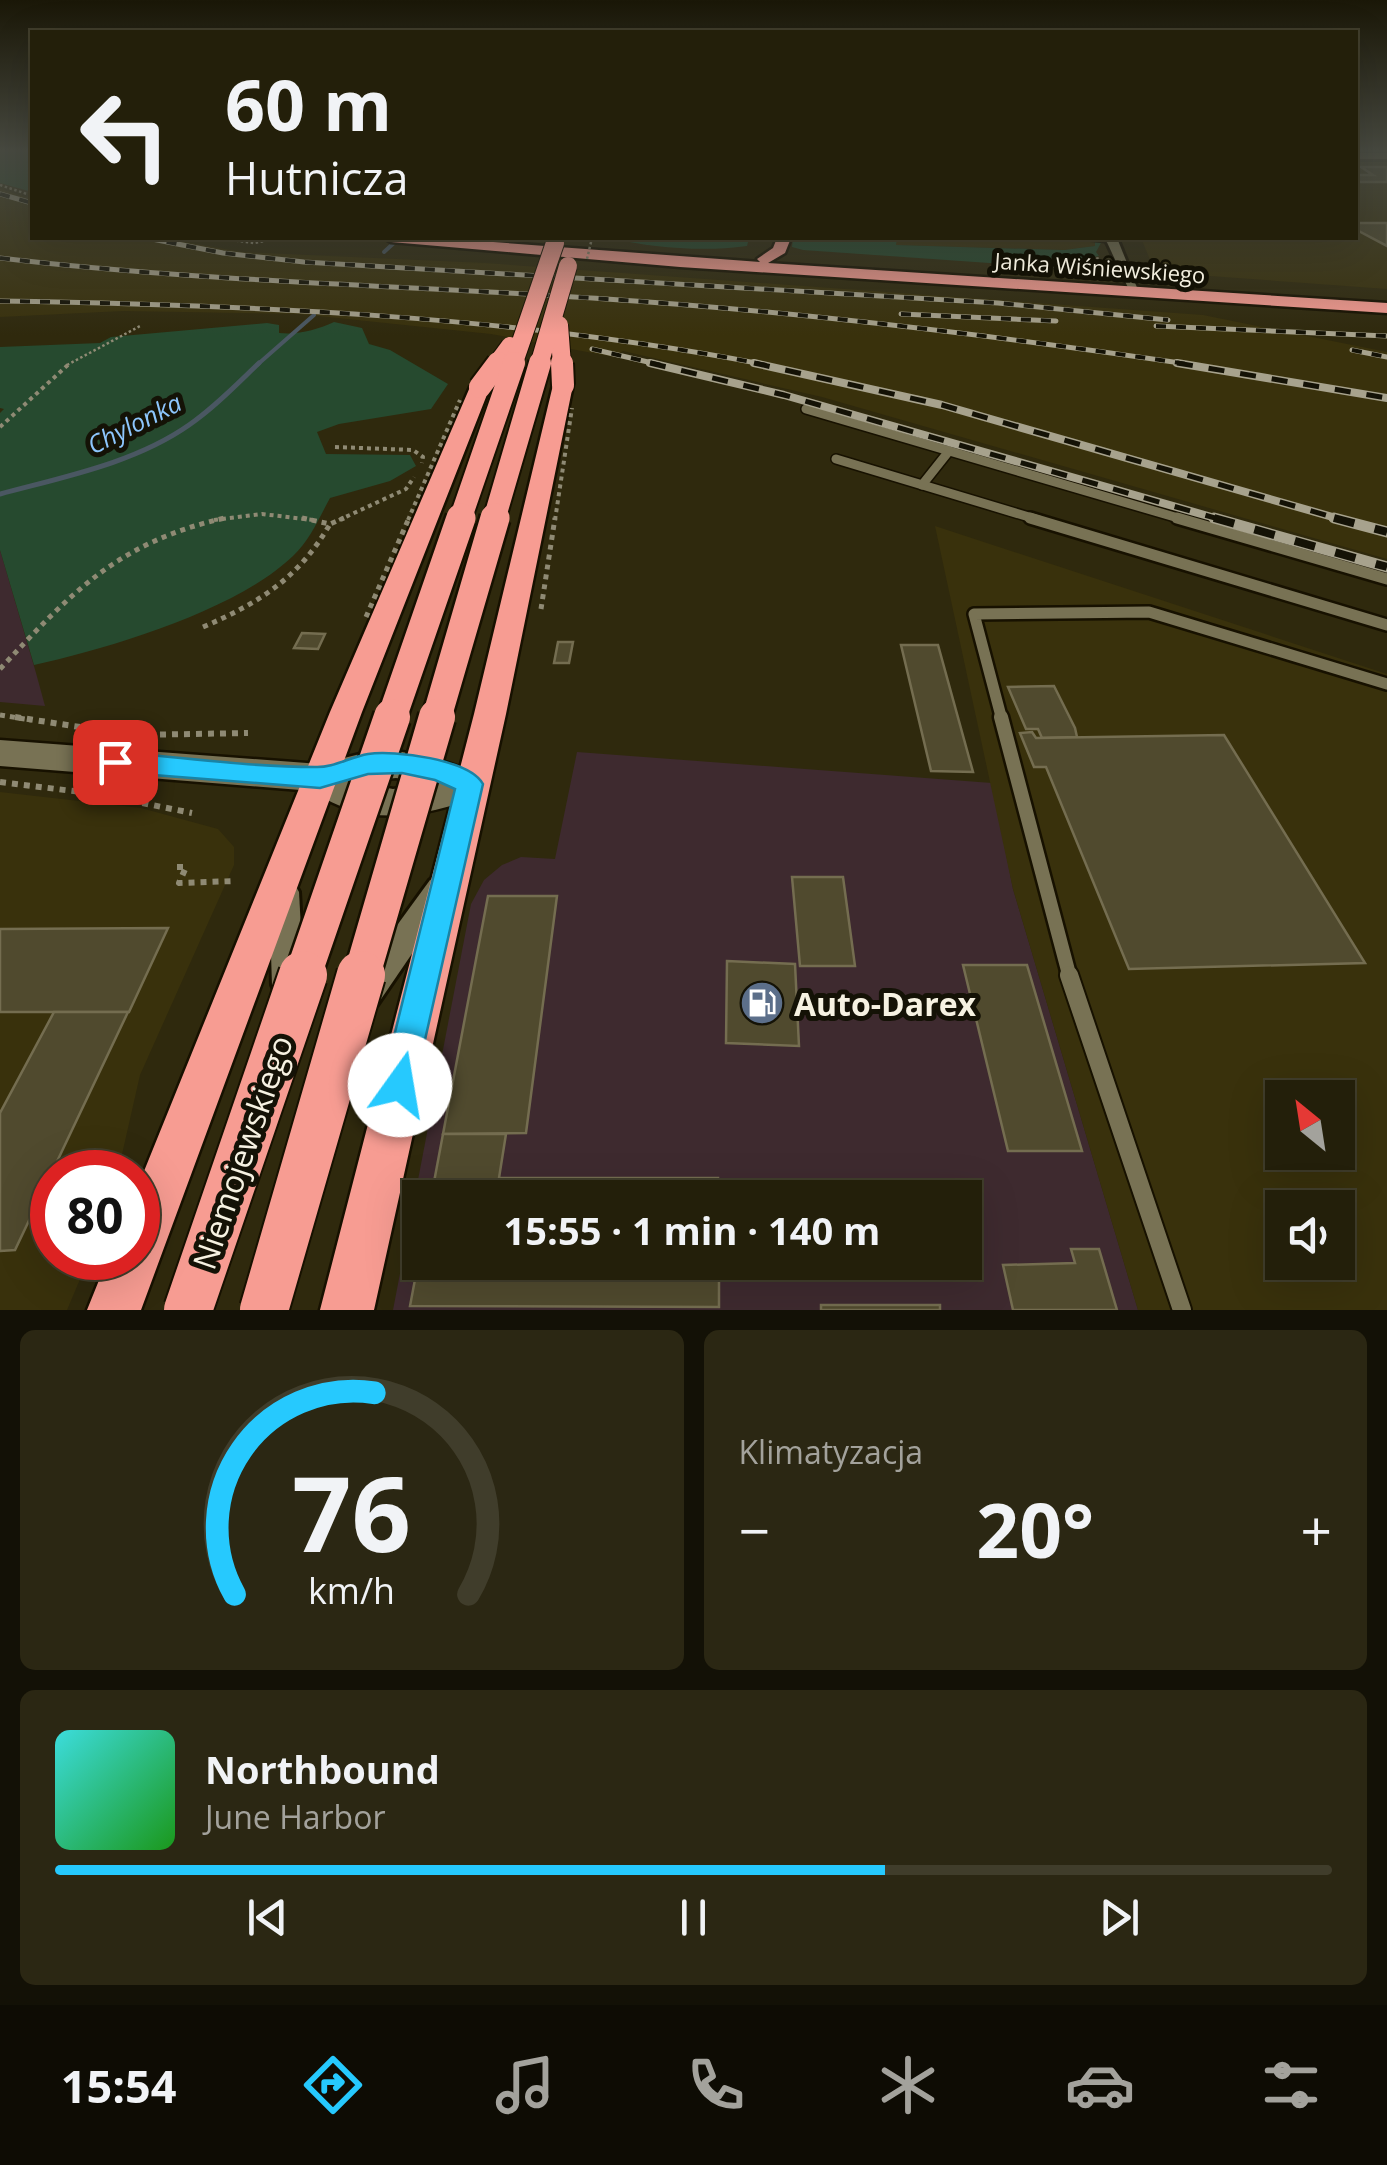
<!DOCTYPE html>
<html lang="pl">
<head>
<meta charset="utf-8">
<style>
	body { margin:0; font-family:"Open Sans",sans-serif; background:#2b2713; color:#f1f3f6; height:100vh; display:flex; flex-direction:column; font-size:38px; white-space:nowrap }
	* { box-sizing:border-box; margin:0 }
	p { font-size:32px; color:#a3a29c }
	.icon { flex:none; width:55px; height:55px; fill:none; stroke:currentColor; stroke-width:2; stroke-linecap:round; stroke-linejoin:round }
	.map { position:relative; height:1310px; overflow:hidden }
	.panel { display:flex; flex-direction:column; gap:20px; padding:20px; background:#131106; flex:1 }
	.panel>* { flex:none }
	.banner { position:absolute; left:30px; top:30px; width:1328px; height:210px; border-radius:0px; box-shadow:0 10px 40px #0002,0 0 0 2px #403d2b; background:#231f0a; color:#f1f3f6; overflow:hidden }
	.needle { width:65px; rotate:330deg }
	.buttons { position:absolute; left:1265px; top:1080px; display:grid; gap:20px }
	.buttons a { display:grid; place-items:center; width:90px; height:90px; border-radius:0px; background:#231f0a; box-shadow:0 10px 40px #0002,0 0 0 2px #403d2b; font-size:50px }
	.speed { position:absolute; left:30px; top:1150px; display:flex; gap:20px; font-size:50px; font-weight:700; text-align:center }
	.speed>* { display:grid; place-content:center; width:130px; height:130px; border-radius:50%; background:#231f0a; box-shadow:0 10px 40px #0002,0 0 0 2px #403d2b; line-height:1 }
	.speed .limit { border:15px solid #d22; background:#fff; color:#111 }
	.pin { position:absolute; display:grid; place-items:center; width:85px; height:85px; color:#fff; margin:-42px; border-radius:20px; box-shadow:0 5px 15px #0006 }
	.me { position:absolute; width:110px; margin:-55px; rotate:13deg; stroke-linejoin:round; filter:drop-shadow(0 0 8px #0008) }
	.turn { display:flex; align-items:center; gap:35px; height:210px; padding:0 30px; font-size:45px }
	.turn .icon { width:130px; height:130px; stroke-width:2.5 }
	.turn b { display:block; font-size:70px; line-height:85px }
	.big { font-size:75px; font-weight:700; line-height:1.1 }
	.panel .widget { flex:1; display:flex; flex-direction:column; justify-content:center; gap:15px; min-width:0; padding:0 35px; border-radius:15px; background:#2b2713 }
	.panel .dial { align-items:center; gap:0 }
	.dial svg { height:260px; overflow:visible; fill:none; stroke:#403d2b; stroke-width:7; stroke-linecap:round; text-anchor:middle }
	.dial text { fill:#f1f3f6; stroke:none }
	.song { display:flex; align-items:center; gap:30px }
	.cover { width:120px; height:120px; border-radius:15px; background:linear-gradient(135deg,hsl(180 70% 55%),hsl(120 70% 35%)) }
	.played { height:10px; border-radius:5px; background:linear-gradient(90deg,#26c9fe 65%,#403d2b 65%) }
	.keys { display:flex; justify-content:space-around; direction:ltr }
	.heat { display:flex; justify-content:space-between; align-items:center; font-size:55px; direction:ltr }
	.panel .tiles { flex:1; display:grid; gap:20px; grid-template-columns:1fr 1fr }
	.widget:last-child { grid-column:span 2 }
	.trip { position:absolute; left:402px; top:1180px; width:580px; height:100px; border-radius:0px; background:#231f0a; box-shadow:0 10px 40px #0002,0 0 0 2px #403d2b; font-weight:700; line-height:100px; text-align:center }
	.tab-bar { display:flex; height:160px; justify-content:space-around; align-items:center; background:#0e0c04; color:#a3a29c }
	.tab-bar .icon { width:70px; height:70px }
	.tab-bar .selected { color:#26c9fe }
	.tab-bar b { font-size:45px; color:#f1f3f6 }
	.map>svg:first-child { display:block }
</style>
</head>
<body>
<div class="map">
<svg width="1387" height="1310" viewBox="0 0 1387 1310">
	<rect width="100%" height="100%" fill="#2f290d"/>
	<g fill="#3e2a2f" fill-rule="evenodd">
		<path d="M0,550L36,673L45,706L0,702Z"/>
		<path d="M577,752L992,783L1013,889L1138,1310H393L471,904L484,880L502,865L521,857L555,859ZM420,1198H965V1262H420Z"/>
	</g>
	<g fill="#39310c" fill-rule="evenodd">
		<path d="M1355,159H1387V289L1155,272L1141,238H1355Z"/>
		<path d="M0,189L32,199V238H163L242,252L485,263L1203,315L1387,352V559L822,397L623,351L614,357L491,334L299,314L123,311L0,317Z"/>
		<path d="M897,238H1095L1096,246L1064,250L895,245Z"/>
		<path d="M935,526L1387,674V1310H1138L1013,889ZM1282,1098H1338V1152H1282ZM1282,1208H1338V1262H1282Z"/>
		<path d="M0,792L141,808L218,829L234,847V865L140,1075L118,1172H52V1258H89L67,1310H0Z"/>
	</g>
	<g fill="#264a2f">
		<path d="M0,152H32V192L0,183Z"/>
		<path d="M610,238H749L747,246C703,252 653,248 610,238Z"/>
		<path d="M793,238H897L896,245L1064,250L1095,246V241H1102L1096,252L1099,256L1047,267L803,250L792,247Z"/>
		<path d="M334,322L362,328L369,344L390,350L448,384L431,409L339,424L317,432L326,454L410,455L416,466L390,481L330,498C319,518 310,540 293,556C237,610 110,648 34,665L0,550V413L4,409L0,408V347L100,343L111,337L267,323L279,325V333C299,335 316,330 334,322Z"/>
	</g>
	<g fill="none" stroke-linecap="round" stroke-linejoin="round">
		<g stroke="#4a5762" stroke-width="4">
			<path d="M384,252L395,242"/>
			<path d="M257,365L314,315"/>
		</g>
		<path stroke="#4a5762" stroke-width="5" d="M0,494C63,477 135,463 189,425C215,407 237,384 259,363"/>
	</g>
	<g fill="#504a2e" stroke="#746d50" stroke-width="2.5">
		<path d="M1361,167H1387V182H1355V175H1373Z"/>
		<path d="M1355,223H1387V246L1355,229Z"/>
		<path d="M302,633L325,634L318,649L294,648Z"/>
		<path d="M558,642H573L569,663H554Z"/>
		<path d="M901,645H938L973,772L931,771Z"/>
		<path d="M1054,686L1075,728L1077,737L1042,738L1038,729H1026L1008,687Z"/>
		<path d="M1032,732L1036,738L1224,735L1365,963L1129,969L1046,767H1034L1020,733Z"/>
		<path d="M792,877H843L855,966H800Z"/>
		<path d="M488,896H557L526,1133L443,1134Z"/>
		<path d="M168,928L129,1012H0V929Z"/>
		<path d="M727,961L795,964L799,1046L726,1043Z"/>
		<path d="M963,965H1027L1082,1151H1008Z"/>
		<path d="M54,1012H128L15,1250L0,1251V1113Z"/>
		<path d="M443,1134H506L499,1178H718V1198H431Z"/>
		<path d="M1071,1249H1099L1117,1310H1013L1003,1265L1075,1263Z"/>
		<path d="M420,1253V1262H719V1307L410,1306Z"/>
		<rect x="821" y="1305" width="119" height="5"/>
	</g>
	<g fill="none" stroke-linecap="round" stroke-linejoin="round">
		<g stroke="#171100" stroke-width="8">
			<path id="lane-far4" d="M1090,238L1111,240"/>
		</g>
		<g stroke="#171100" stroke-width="12">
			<g id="lane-far3">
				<path d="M806,409L1185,520"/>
				<path d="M836,459L1039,520"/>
				<path d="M922,485L949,451"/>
			</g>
		</g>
		<g stroke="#171100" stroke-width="16">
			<g id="lane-far2">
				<path d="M1030,518L1387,625"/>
				<path d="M1177,518L1387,579"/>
				<path d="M1002,720L974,614L1149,612L1387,684"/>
			</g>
		</g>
		<g stroke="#171100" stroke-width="19">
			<path id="lane-far1" d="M1001,717L1070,978"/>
		</g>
		<g stroke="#171100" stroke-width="22">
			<path id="lane" d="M1069,975L1182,1310"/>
		</g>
		<g stroke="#171100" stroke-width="6">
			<g id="street">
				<rect x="1355" y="153" width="32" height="6"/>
				<path d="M1105,238H1117L1140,295L1130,292Z"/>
				<path d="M440,876L450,880L454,889L450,898L377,1005L366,1009L355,1005L350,994L355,983L430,880Z"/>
				<path d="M284,879L294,883L299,892L304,985L299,996L288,1000L277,996L272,985L269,892L274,883Z"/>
			</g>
		</g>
		<g stroke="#171100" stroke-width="5">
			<path id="secondary" d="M0,740L320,764L360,754L396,751L431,757L482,775L487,785L482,795C425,817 366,829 313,791L0,766ZM396,778L432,784L393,789L355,782Z"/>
		</g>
		<g stroke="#171100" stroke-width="5">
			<g id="highway">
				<path d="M384,238H439L760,262L757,259L773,248L777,238H791L785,253L768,263L1387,303V313L680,267L391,242Z"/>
				<path d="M563,379L573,385L506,714L374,1310H320L474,714L553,385Z"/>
				<path d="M480,381L490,387L362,712L141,1310H87L108,1258H138V1186L330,712L470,387Z"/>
			</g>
		</g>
		<g stroke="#8f8a74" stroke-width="2.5" stroke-dasharray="2.5 2.5" stroke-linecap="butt">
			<path d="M0,185L27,194"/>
			<path d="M216,238L254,243L281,238"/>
			<path d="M1068,266L1107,268"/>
			<path d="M1052,267L1100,258"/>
			<path d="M67,365L142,325"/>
		</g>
		<g stroke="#8f8a74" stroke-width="4" stroke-dasharray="4 4" stroke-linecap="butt">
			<path d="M0,427L70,363"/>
			<path d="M335,447L413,450L423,457L422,463"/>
			<path d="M214,520L262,514L313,520"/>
			<path d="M339,520L406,489L414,477"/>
		</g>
		<g stroke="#8f8a74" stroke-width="5" stroke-dasharray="5 5" stroke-linecap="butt">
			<path d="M302,518L330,524L344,518"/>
			<path d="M203,627C259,603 299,578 330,524"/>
			<path d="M0,669C72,592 118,542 225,518"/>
			<path d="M0,715L31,720"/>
		</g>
		<g stroke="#8f8a74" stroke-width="6" stroke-dasharray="6 6" stroke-linecap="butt">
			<path d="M15,717L125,734"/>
			<path d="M136,735L248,733"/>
			<path d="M0,782L97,794L192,813"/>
			<path d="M177,867H186L179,883L235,881"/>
		</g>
		<use href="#lane-far4" stroke="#787254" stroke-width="5"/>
		<use href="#lane-far3" stroke="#787254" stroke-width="9"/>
		<use href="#lane-far2" stroke="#787254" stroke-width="11"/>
		<use href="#lane-far1" stroke="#787254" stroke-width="14"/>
		<use href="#lane" stroke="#787254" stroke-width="18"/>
		<use href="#street" fill="#787254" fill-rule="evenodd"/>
		<use href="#secondary" fill="#787254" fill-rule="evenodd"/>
		<use href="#highway" fill="#f79c92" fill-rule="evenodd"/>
		<g stroke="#a7a28d" stroke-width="5">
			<g id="rail-far2">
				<path d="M0,194L32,203"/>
				<path d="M147,238L223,253L304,262L998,303L1168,320"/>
				<path d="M0,258C201,282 404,285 606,299C803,312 999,336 1194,365"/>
				<path d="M0,301C257,305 514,316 767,365"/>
				<path d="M901,314L1056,321"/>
				<path d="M1156,326L1387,336"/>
				<path d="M592,349L661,365"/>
				<path d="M1352,350L1387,357"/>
			</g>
		</g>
		<g stroke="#a7a28d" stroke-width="8">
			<g id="rail-far1">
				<path d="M650,363L784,395L1222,520"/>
				<path d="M754,363L942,405L1343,520"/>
				<path d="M1177,363L1387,398"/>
			</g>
		</g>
		<g stroke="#a7a28d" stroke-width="11">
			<g id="rail">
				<path d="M1214,518L1387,567"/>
				<path d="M1334,518L1387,532"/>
			</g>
		</g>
		<use href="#rail-far2" stroke="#141206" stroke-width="4" stroke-dasharray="10" stroke-linecap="butt"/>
		<use href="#rail-far1" stroke="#141206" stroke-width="5" stroke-dasharray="16" stroke-linecap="butt"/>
		<use href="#rail" stroke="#141206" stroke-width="8" stroke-dasharray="21" stroke-linecap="butt"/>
		<g stroke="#171100" stroke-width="16" stroke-linecap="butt">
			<path id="highway-bridge-far5" d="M554,246L557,238"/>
		</g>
		<g stroke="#171100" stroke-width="20" stroke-linecap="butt">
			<g id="highway-bridge-far4">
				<path d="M559,325L562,365"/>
				<path d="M496,365L510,346"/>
				<path d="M513,365L555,243"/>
				<path d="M539,365L568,266"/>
			</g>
		</g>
		<g stroke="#171100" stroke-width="26" stroke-linecap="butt">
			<g id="highway-bridge-far3">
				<path d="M562,363L563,385"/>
				<path d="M480,387L498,363"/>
				<path d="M460,520L514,363"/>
				<path d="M494,520L540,363"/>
			</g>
		</g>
		<g stroke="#171100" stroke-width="34" stroke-linecap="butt">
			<g id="highway-bridge-far2">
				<path d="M391,720L461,518"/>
				<path d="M436,720L495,518"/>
			</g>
		</g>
		<g stroke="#171100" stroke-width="41" stroke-linecap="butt">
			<g id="highway-bridge-far1">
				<path d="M302,978L392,717"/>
				<path d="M361,978L437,717"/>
			</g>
		</g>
		<g stroke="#171100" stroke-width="52" stroke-linecap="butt">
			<g id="highway-bridge">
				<path d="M188,1310L303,975"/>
				<path d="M264,1310L361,975"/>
			</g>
		</g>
		<path stroke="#8f8a74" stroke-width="2.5" stroke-dasharray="2.5 2.5" stroke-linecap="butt" d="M587,259L592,238"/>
		<g stroke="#8f8a74" stroke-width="4" stroke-dasharray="4 4" stroke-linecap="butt">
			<path d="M408,520L460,400"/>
			<path d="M555,520L572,408"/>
		</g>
		<g stroke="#8f8a74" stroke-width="5" stroke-dasharray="5 5" stroke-linecap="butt">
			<path d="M541,609L555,518"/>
			<path d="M366,617L409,518"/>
		</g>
		<use href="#highway-bridge-far5" stroke="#f79c92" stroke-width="14"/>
		<use href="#highway-bridge-far4" stroke="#f79c92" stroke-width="18"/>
		<use href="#highway-bridge-far3" stroke="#f79c92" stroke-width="22"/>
		<use href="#highway-bridge-far2" stroke="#f79c92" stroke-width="29"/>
		<use href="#highway-bridge-far1" stroke="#f79c92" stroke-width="36"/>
		<use href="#highway-bridge" stroke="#f79c92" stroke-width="48"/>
	</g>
	<linearGradient id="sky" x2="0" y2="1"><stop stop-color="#1a1707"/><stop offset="0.45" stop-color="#474940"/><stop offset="1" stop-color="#474940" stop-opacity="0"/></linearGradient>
	<rect width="1387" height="335" fill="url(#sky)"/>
	<path fill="#26c9fe" stroke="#1983a5" stroke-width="2.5" d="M115,752C181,757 249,767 315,767C333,768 350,757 368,754C394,750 469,759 483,784L412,1097L400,1102L387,1097L382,1085L455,789L435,780L402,773L368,774L320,788L115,772L106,769L102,762L106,755Z"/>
	<defs>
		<g id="fuel-disc" transform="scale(2.25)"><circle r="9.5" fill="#5c6f8a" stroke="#141206"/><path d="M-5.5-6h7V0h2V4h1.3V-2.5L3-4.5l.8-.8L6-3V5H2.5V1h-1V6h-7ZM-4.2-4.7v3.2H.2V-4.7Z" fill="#fff"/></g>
	</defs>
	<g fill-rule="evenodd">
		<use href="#fuel-disc" x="762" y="1003"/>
	</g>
	<g text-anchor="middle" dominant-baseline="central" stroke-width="10" stroke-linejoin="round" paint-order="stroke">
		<g font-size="22" fill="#f6f2e2" stroke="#141206">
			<text transform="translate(1100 267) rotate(4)">Janka Wiśniewskiego</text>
		</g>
		<g font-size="25" font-style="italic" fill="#8dc6fd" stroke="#141206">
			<text transform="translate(134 423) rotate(-27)">Chylonka</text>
		</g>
		<g font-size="32" font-weight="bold" fill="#f6f2e2" stroke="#141206" text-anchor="start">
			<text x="794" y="1003">Auto-Darex</text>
		</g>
		<g font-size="32" fill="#f6f2e2" stroke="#141206">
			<text transform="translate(242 1152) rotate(-71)">Niemojewskiego</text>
		</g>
	</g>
</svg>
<div class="buttons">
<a><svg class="needle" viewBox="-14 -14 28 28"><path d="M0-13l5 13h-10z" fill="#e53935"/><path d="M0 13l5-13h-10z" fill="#a3a29c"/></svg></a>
<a><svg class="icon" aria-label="sound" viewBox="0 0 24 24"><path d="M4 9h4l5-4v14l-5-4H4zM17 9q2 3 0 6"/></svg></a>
</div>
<div class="speed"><div class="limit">80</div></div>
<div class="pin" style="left:115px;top:762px;background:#d93025"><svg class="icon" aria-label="arrive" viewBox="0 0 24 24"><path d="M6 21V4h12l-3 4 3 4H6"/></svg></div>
<svg class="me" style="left:400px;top:1085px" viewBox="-20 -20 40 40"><circle r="19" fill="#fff"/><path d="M0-13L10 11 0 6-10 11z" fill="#26c9fe"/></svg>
<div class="trip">15:55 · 1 min · 140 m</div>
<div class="banner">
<div class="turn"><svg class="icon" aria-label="left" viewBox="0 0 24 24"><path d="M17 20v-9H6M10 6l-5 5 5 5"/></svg><div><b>60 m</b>Hutnicza</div></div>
</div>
</div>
<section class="panel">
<div class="tiles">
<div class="widget dial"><svg viewBox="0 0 100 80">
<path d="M14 69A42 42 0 1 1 86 69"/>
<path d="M14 69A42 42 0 0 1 57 7" stroke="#26c9fe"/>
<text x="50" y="56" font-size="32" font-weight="700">76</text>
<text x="50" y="72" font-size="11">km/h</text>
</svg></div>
<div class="widget"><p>Klimatyzacja</p>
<div class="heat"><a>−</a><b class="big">20°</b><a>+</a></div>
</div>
<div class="widget">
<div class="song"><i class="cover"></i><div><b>Northbound</b><p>June Harbor</p></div></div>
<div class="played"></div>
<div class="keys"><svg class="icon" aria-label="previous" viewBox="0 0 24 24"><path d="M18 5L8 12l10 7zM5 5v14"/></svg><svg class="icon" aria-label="pause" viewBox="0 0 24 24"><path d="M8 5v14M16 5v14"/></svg><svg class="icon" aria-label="next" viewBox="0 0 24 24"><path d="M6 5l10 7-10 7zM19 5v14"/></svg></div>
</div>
</div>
</section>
<nav class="tab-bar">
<b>15:54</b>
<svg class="icon selected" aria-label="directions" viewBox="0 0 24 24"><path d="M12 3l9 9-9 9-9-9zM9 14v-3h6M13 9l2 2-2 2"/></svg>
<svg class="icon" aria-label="music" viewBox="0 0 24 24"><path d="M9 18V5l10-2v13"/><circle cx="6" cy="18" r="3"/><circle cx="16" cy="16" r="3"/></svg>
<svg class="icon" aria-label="phone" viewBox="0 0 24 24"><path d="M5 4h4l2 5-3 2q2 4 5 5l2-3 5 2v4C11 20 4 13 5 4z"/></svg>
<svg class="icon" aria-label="climate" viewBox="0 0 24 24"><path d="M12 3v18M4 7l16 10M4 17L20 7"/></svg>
<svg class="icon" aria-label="car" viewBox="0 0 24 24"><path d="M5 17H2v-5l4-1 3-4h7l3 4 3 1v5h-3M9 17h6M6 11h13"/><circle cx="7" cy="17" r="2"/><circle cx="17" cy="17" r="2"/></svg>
<svg class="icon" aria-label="filters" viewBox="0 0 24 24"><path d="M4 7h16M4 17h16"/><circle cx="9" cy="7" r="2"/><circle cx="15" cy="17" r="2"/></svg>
</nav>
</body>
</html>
